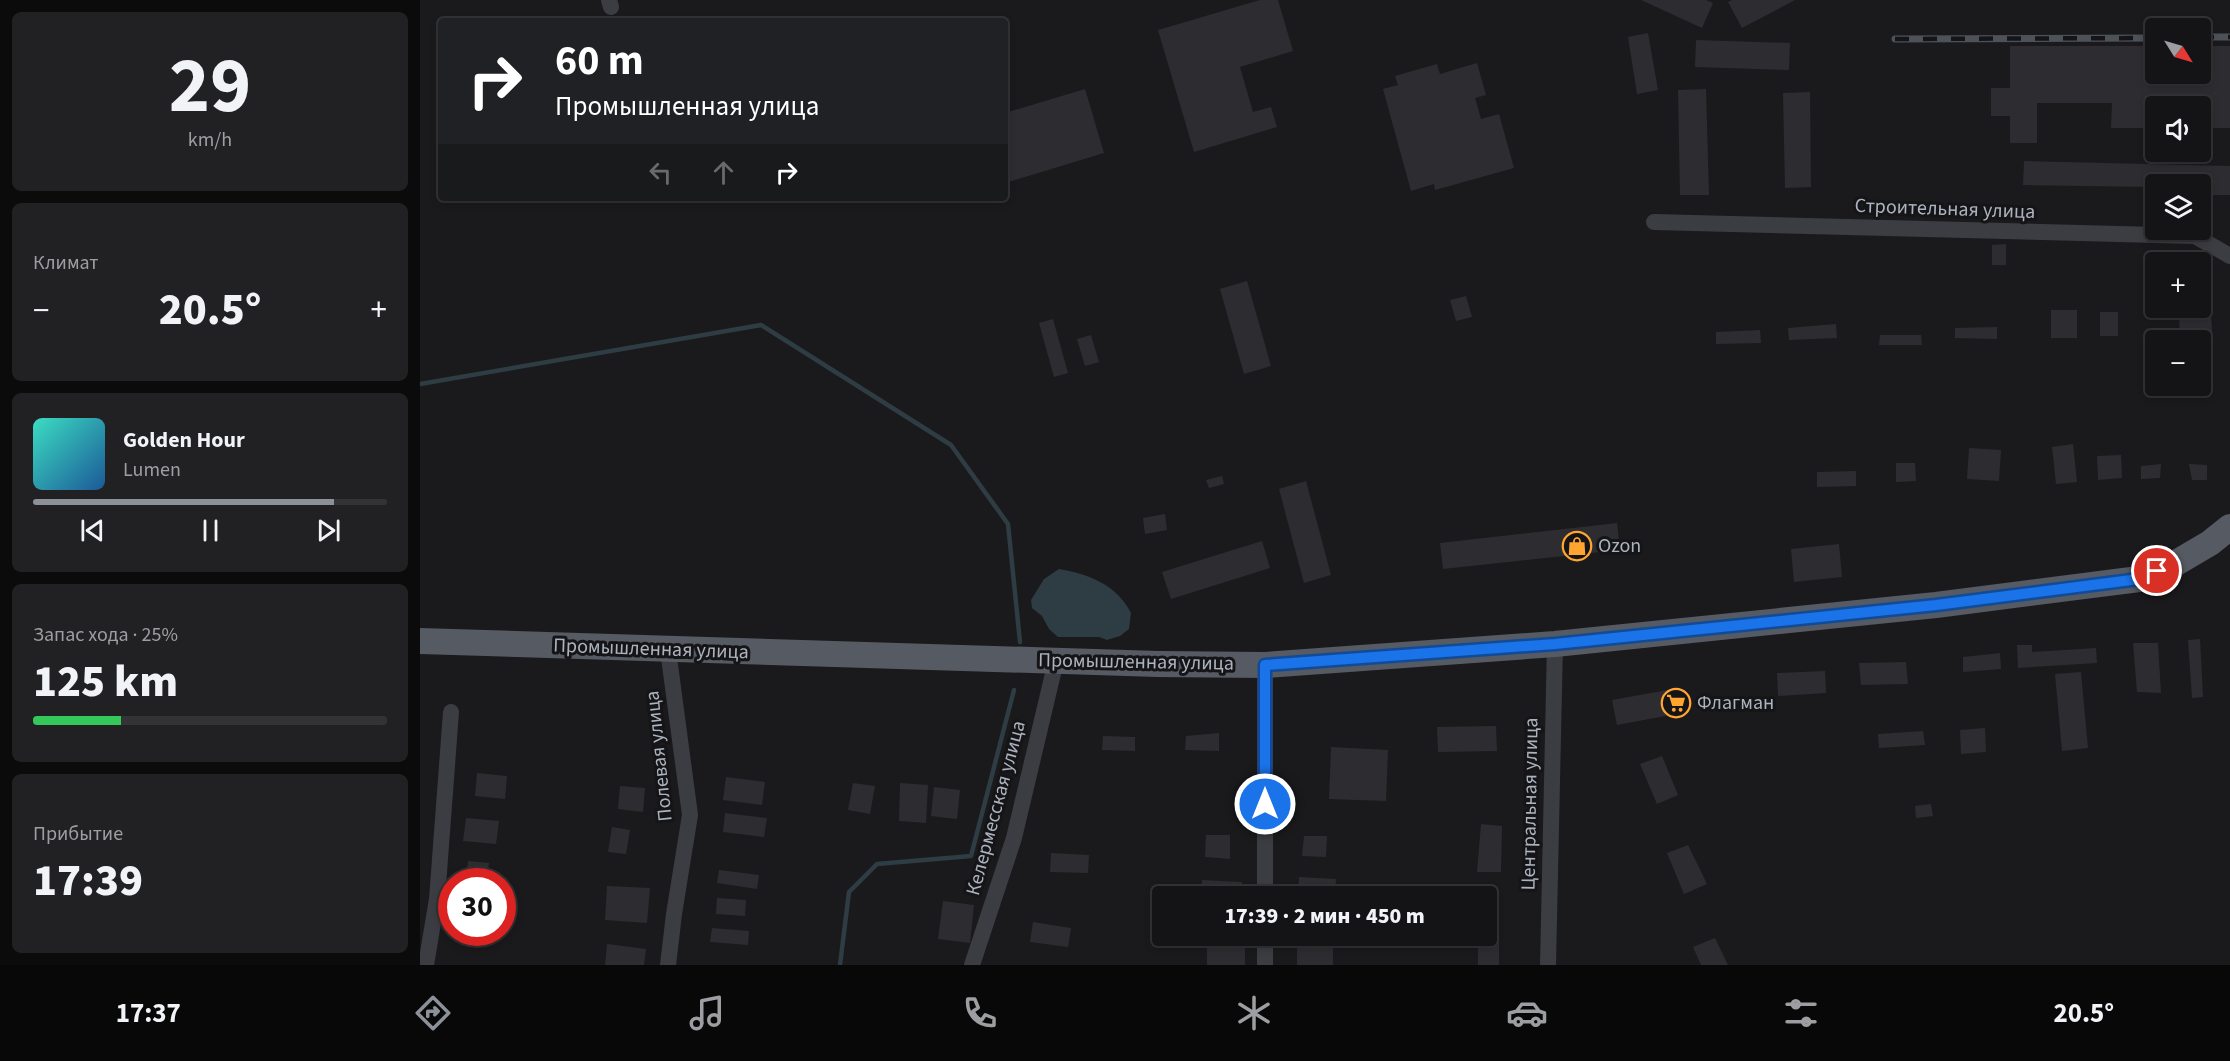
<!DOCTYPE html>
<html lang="ru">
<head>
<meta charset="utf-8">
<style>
	body { margin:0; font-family:"Source Sans 3",sans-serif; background:#212123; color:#f1f3f6; height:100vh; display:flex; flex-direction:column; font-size:22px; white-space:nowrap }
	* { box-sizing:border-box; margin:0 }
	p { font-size:20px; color:#9d9ea1 }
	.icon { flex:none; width:33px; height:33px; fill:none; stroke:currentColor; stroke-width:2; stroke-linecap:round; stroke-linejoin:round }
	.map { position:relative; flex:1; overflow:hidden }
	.panel { display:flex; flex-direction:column; gap:12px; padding:12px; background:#0b0b0c; width:420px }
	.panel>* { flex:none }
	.top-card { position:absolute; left:18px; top:18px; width:570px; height:183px; border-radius:6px; box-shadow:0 3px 9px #0003,0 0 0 2px #333335; background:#202124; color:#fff; overflow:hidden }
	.needle { width:39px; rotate:127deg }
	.controls { position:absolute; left:1725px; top:18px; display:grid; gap:12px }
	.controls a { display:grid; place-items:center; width:66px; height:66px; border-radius:6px; background:#141416; box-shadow:0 3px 9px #0003,0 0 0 2px #333335; font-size:30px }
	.speed { position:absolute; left:18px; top:868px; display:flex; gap:12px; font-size:30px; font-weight:700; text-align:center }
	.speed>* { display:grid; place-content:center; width:78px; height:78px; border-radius:50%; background:#141416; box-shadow:0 3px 9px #0003,0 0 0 2px #333335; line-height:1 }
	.speed .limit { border:9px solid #d22; background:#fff; color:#111 }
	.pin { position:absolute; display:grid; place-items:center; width:51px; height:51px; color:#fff; margin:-26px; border:3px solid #fff; border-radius:50%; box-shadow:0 2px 6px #0007 }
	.me { position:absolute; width:66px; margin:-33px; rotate:0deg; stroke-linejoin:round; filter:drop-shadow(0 0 4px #0008) }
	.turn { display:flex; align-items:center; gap:21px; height:126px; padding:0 18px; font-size:27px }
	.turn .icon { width:78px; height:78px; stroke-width:2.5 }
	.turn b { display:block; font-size:42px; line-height:51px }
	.lanes { display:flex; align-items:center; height:57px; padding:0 18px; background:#0003; justify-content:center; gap:30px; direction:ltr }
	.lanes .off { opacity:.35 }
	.big { font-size:45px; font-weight:800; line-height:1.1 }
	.panel .widget { flex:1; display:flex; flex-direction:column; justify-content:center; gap:9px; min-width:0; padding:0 21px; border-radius:9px; background:#212123 }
	.panel .dial { align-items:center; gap:0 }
	.dial b { font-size:78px; line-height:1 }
	.song { display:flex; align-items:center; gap:18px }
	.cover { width:72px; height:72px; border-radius:9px; background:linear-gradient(135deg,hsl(170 70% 55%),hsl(210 70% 35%)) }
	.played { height:6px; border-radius:3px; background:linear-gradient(90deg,#8c9099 85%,#333335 85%) }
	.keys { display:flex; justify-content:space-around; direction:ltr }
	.heat { display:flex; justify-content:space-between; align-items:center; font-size:33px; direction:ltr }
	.charge { height:9px; border-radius:4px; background:linear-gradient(90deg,#34c759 25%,#333335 0) }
	.trip { position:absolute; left:732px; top:886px; width:345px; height:60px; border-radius:6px; background:#141416; box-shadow:0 3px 9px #0003,0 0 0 2px #333335; font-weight:800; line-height:60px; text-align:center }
	.dock { display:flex; height:96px; justify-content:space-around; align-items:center; background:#080809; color:#9d9ea1 }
	.dock .icon { width:42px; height:42px }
	.dock .current { color:#8c9099 }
	.dock b { font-size:27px; color:#f1f3f6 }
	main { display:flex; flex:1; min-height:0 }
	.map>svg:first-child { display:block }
</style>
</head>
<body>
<main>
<section class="panel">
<div class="widget dial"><b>29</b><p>km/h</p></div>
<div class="widget"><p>Климат</p>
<div class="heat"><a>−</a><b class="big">20.5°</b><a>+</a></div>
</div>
<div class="widget">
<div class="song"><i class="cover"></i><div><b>Golden Hour</b><p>Lumen</p></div></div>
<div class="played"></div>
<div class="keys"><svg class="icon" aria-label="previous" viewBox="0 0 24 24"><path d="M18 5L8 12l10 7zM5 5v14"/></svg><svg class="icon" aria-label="pause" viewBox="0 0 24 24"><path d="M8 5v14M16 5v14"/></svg><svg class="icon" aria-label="next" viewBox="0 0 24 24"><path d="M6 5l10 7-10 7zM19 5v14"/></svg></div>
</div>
<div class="widget"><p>Запас хода · 25%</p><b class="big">125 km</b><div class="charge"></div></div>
<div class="widget"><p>Прибытие</p><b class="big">17:39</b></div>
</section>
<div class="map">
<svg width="1810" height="965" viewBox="0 0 1810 965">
	<rect width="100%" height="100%" fill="#1a1a1d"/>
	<path fill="#2e3c43" d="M639,569C669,574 697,585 711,613L709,629L700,636L687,640L679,637H638L629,629L622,616L612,608L611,600L624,579Z"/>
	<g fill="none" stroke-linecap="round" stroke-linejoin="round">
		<g stroke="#2e3c43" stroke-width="4.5">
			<path d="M0,384L341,325L531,445L588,524L600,642"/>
			<path d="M420,965L429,892L457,864L551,856L594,690"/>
		</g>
	</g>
	<g fill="#2d2d31">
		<path d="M840,0H858L873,51L820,67L833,112L851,107L857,127L774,152L738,30Z"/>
		<path d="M1221,0H1286L1293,3L1282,28Z"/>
		<path d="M1312,0H1375L1322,28L1308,2Z"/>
		<path d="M1228,33L1238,90L1217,94L1208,37Z"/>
		<path d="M1276,40L1370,43L1369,70L1275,67Z"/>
		<path d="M1590,46H1736V74H1780V46H1810V128H1780V106H1736V128H1691L1692,103H1617V143H1590V116H1571V88H1590Z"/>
		<path d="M1057,63L1066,95L1055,98L1061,119L1079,114L1094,168L1015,190L1014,184L991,191L963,89L978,85L975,76L1017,64L1020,74Z"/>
		<path d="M665,89L684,153L585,183V113Z"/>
		<path d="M1286,89L1289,195H1260L1258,90Z"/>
		<path d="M1390,92L1391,187L1365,188L1363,93Z"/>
		<path d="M1604,161L1810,166V195H1780V184H1736V187L1603,185Z"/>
		<path d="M1586,244V265H1572V245Z"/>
		<path d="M827,281L851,366L824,374L800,289Z"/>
		<path d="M1046,296L1052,317L1036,321L1030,300Z"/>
		<rect x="1631" y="310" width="26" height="28"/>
		<rect x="1680" y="312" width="18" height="24"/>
		<path d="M1791,315L1793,343H1780V340H1760L1759,317Z"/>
		<path d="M633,319L648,373L634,377L619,323Z"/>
		<path d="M1416,324L1417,338L1369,340L1368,328Z"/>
		<path d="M1577,327V339L1535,338V328Z"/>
		<path d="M1340,330L1341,343L1296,344V332Z"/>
		<path d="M671,335L679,362L665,366L657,339Z"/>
		<path d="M1460,335H1501L1502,345H1459Z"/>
		<path d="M1653,444L1657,482L1636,484L1632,447Z"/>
		<path d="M1549,448L1581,450L1579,481L1547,479Z"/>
		<path d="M1701,455L1702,478L1678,480L1677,456Z"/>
		<path d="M1476,463H1495L1496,481L1476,482Z"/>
		<path d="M1741,464L1740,478L1721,479V466Z"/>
		<path d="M1769,464L1787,465V480H1772Z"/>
		<path d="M1436,471V486L1397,487V472Z"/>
		<path d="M802,476L804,484L789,488L786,480Z"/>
		<path d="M886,481L911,575L884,583L859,489Z"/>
		<path d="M745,514L747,530L725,534L723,518Z"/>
		<path d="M1197,523L1200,550L1023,569L1020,543Z"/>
		<path d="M842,541L850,568L751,599L742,572Z"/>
		<path d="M1419,544L1422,577L1374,582L1371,549Z"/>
		<path d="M1780,639L1783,697L1772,698L1768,640Z"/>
		<path d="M1713,643H1738L1741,693L1717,692Z"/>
		<path d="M1597,645H1612V652L1676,648L1677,663L1598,668Z"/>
		<path d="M1580,653L1581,669L1543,672V657Z"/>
		<path d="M1486,662L1488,684L1441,685L1439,663Z"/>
		<path d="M1405,671L1406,693L1358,696L1357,673Z"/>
		<path d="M1661,672L1668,748L1642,751L1635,674Z"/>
		<path d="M1253,689L1256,714L1197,725L1192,700Z"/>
		<path d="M1076,726L1077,751L1018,752L1017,727Z"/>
		<path d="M1565,728L1566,752L1541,754L1540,730Z"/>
		<path d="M1503,731L1505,745L1459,748L1458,734Z"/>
		<path d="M799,733V751L765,750L766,736Z"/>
		<path d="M683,736L715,737V751L682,750Z"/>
		<path d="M911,747L968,750L966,801L909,799Z"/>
		<path d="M1242,756L1258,795L1237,804L1220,764Z"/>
		<path d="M57,773L87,776L85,799L55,796Z"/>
		<path d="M306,777L345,782L342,805L303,800Z"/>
		<path d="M433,783L455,786L450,814L428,810Z"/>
		<path d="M480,783L508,785L506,823L479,821Z"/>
		<path d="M200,786L225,788L223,812L198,809Z"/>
		<path d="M514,787L540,790L537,819L511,816Z"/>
		<path d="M1511,804L1513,816L1496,818L1495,806Z"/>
		<path d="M305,813L347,818L344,837L303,832Z"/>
		<path d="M46,818L79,821L76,844L43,841Z"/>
		<path d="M1061,824L1082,826L1081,872H1057Z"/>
		<path d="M192,827L210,830L206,854L188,852Z"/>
		<path d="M786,835H810V859L785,857Z"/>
		<path d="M884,836H907L906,857L882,856Z"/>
		<path d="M1268,845L1287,884L1264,894L1247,853Z"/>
		<path d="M631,853L669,855L668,873L630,872Z"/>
		<path d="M48,861L69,863L67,882H46Z"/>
		<path d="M299,870L339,875L337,889L297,883Z"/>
		<path d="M879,877L916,879L915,897H878Z"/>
		<path d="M782,880L822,882L821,897H781Z"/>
		<path d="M187,886L230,888L227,923L185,920Z"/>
		<path d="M297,898L326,900L325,916L296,914Z"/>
		<path d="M523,901L554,905L550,943L518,939Z"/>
		<path d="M613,922L651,928L648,947L610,942Z"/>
		<path d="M1079,925V965H1058V936H1066V926Z"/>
		<path d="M292,928L329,931L328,945L290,942Z"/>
		<path d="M46,933H76L75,942L45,939Z"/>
		<rect x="877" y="938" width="36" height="27"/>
		<path d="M1295,938L1308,965H1281L1273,947Z"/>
		<path d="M787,940L825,941V965H787Z"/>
		<path d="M187,944L226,949L224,965H185Z"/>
	</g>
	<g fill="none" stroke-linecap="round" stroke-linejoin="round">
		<g stroke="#3b3d42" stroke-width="16">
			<path d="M189,0L191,7"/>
			<path d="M1234,222L1775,236L1810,256"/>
			<path d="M248,650L270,815L254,914L248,965"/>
			<path d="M845,897V665"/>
			<path d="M6,965L17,899L31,712"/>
			<path d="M552,965L594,838L636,661"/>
			<path d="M845,965V936"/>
			<path d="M1128,965L1135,644"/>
		</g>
		<path stroke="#565a62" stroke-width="26" d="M0,641L738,664L845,665L1135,644L1516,605L1719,579L1756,563L1790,543L1810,527"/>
		<g stroke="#4d5158" stroke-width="7">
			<g id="rail">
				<path d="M1780,37H1810"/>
				<path d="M1475,39L1736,38"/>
			</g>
		</g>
		<use href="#rail" stroke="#151518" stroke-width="4.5" stroke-dasharray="14" stroke-linecap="butt"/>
	</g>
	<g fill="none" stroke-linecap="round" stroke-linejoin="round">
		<g stroke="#114b97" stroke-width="15">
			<path id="route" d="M845,804V665L1135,644L1516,605L1719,579L1737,571"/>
		</g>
		<use href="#route" stroke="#1a73e8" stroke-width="10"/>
	</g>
	<defs>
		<g id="shop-ring" transform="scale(1.5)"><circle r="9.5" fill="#151518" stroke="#ffa530" stroke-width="1.5"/><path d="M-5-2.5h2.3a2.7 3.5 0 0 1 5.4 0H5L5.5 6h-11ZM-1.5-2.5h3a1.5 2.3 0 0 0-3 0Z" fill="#ffa530"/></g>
		<g id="supermarket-ring" transform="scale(1.5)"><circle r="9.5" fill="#151518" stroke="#ffa530" stroke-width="1.5"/><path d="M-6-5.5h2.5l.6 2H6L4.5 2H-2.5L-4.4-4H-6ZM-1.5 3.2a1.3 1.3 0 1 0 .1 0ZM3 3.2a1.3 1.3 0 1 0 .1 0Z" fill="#ffa530"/></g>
	</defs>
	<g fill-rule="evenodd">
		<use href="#shop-ring" x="1157" y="546"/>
		<use href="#supermarket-ring" x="1256" y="703"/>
	</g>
	<g text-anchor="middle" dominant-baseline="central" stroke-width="6" stroke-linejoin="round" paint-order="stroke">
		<g font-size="20" fill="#acb3be" stroke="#151518">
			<text transform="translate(1525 209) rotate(2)">Строительная улица</text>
			<text transform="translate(231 649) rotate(2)">Промышленная улица</text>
			<text transform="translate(716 662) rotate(1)">Промышленная улица</text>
			<text transform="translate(239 756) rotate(-96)">Полевая улица</text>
			<text transform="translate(1110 804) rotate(-89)">Центральная улица</text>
			<text transform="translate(576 808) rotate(-75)">Келермесская улица</text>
		</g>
		<g font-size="20" fill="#acb3be" stroke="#151518" text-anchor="start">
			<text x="1178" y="546">Ozon</text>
			<text x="1277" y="703">Флагман</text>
		</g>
	</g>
</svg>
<div class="controls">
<a><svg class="needle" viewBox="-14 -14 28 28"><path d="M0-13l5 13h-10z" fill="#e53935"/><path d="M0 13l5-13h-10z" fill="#9d9ea1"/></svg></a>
<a><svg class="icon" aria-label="sound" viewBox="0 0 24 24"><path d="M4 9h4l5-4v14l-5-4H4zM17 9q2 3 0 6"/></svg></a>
<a><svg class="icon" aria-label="layers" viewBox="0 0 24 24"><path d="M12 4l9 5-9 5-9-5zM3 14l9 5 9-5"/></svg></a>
<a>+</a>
<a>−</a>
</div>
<div class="speed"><div class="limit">30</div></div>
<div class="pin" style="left:1737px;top:571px;background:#d93025"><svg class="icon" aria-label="arrive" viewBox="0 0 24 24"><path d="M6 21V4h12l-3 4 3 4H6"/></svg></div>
<svg class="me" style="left:845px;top:804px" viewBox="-20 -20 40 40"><circle r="17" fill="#1a73e8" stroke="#fff" stroke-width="3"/><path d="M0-11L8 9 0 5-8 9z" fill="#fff"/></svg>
<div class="trip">17:39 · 2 мин · 450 m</div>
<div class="top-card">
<div class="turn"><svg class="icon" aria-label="right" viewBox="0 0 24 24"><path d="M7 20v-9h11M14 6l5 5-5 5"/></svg><div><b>60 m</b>Промышленная улица</div></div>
<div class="lanes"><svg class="icon off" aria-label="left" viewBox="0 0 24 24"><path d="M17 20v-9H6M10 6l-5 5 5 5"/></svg><svg class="icon off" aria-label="ahead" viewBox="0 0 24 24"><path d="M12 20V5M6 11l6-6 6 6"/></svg><svg class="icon" aria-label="right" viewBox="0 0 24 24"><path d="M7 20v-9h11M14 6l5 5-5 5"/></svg></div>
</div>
</div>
</main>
<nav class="dock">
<b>17:37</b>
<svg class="icon current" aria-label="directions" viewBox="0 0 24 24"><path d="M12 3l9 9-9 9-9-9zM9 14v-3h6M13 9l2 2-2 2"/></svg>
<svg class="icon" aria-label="music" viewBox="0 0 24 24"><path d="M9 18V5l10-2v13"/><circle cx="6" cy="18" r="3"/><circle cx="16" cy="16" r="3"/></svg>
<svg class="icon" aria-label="phone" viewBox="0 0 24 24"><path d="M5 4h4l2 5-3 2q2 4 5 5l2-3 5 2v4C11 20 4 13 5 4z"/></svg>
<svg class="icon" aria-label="climate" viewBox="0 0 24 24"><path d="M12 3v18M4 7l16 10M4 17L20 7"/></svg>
<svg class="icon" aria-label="car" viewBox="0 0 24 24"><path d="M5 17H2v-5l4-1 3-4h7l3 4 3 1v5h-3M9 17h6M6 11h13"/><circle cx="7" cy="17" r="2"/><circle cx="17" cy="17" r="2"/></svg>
<svg class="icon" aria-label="filters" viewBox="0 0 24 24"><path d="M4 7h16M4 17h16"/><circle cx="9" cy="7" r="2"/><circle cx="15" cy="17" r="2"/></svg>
<b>20.5°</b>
</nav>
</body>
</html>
